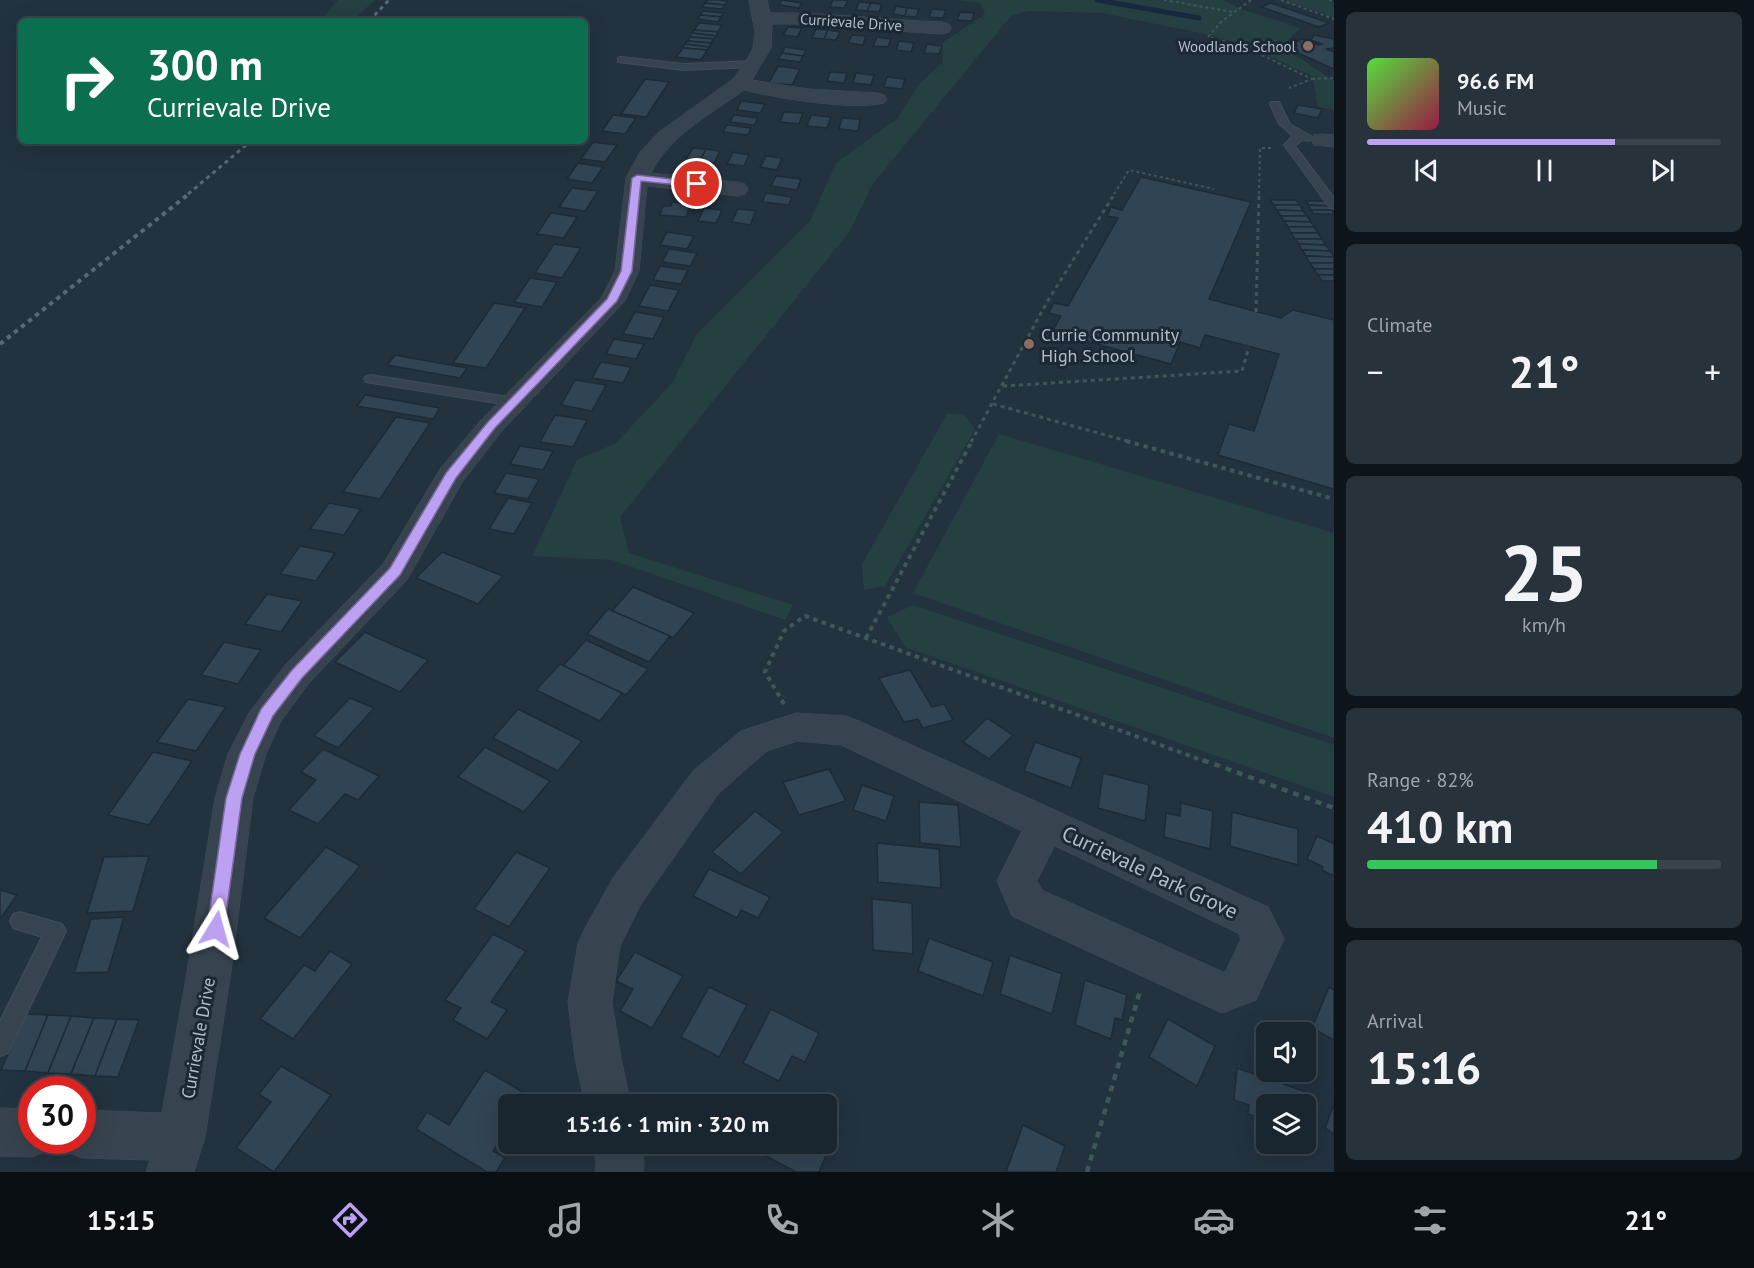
<!DOCTYPE html>
<html lang="en">
<head>
<meta charset="utf-8">
<style>
	body { margin:0; font-family:"PT Sans",sans-serif; background:#27323b; color:#f1f3f6; height:100vh; display:flex; flex-direction:column; font-size:22px; white-space:nowrap }
	* { box-sizing:border-box; margin:0 }
	p { font-size:20px; color:#9fa5aa }
	.icon { flex:none; width:33px; height:33px; fill:none; stroke:currentColor; stroke-width:2; stroke-linecap:round; stroke-linejoin:round }
	.map { position:relative; flex:1; overflow:hidden }
	.details { display:flex; flex-direction:column; gap:12px; padding:12px; background:#0e151a; width:420px }
	.details>* { flex:none }
	.top-card { position:absolute; left:18px; top:18px; width:570px; height:126px; border-radius:9px; box-shadow:0 6px 24px #0002,0 0 0 2px #38434b; background:#0b6e4f; color:#fff; overflow:hidden }
	.buttons { position:absolute; left:1256px; top:1022px; display:grid; gap:12px }
	.buttons a { display:grid; place-items:center; width:60px; height:60px; border-radius:9px; background:#1a262f; box-shadow:0 6px 24px #0002,0 0 0 2px #38434b; font-size:30px }
	.speed { position:absolute; left:18px; top:1076px; display:flex; gap:12px; font-size:30px; font-weight:700; text-align:center }
	.speed>* { display:grid; place-content:center; width:78px; height:78px; border-radius:50%; background:#1a262f; box-shadow:0 6px 24px #0002,0 0 0 2px #38434b; line-height:1 }
	.speed .limit { border:9px solid #d22; background:#fff; color:#111 }
	.pin { position:absolute; display:grid; place-items:center; width:51px; height:51px; color:#fff; margin:-26px; border:3px solid #fff; border-radius:50%; box-shadow:0 2px 6px #0007 }
	.me { position:absolute; width:66px; margin:-33px; rotate:8deg; stroke-linejoin:round; filter:drop-shadow(0 0 4px #0008) }
	.turn { display:flex; align-items:center; gap:21px; height:126px; padding:0 30px; font-size:27px }
	.turn .icon { width:78px; height:78px; stroke-width:2.5 }
	.turn b { display:block; font-size:42px; line-height:51px }
	.big { font-size:45px; font-weight:700; line-height:1.1 }
	.details .card { flex:1; display:flex; flex-direction:column; justify-content:center; gap:9px; min-width:0; padding:0 21px; border-radius:9px; background:#27323b }
	.details .dial { align-items:center; gap:0 }
	.dial b { font-size:78px; line-height:1 }
	.song { display:flex; align-items:center; gap:18px }
	.cover { width:72px; height:72px; border-radius:9px; background:linear-gradient(135deg,hsl(110 70% 55%),hsl(340 70% 35%)) }
	.played { height:6px; border-radius:3px; background:linear-gradient(90deg,#bca0f2 70%,#38434b 70%) }
	.keys { display:flex; justify-content:space-around; direction:ltr }
	.heat { display:flex; justify-content:space-between; align-items:center; font-size:33px; direction:ltr }
	.charge { height:9px; border-radius:4px; background:linear-gradient(90deg,#34c759 82%,#38434b 0) }
	.trip { position:absolute; left:498px; top:1094px; width:339px; height:60px; border-radius:9px; background:#1a262f; box-shadow:0 6px 24px #0002,0 0 0 2px #38434b; font-weight:700; line-height:60px; text-align:center }
	.tabs { display:flex; height:96px; justify-content:space-around; align-items:center; background:#0a0f13; color:#9fa5aa }
	.tabs .icon { width:42px; height:42px }
	.tabs .active { color:#bca0f2 }
	.tabs b { font-size:27px; color:#f1f3f6 }
	main { display:flex; flex:1; min-height:0 }
	.map>svg:first-child { display:block }
</style>
</head>
<body>
<main>
<div class="map">
<svg width="1334" height="1172" viewBox="0 0 1334 1172">
	<rect width="100%" height="100%" fill="#23323f"/>
	<g fill="#254040">
		<path d="M338,0H375L352,21H320Z"/>
		<path d="M957,0H1223L1241,9L1300,28L1282,46L1334,81V110L1318,107L1312,76L1245,45L1205,34L1102,13L1028,11L1011,16L872,185L850,231L620,517L629,553L793,605L785,620L612,560L532,556L577,460L616,443L672,383L697,334L810,221L836,163L898,118L917,86L943,62L942,43L985,14L981,3Z"/>
		<path d="M1285,0H1326L1334,3V18Z"/>
		<path d="M947,414H964L975,429L885,586L864,590L862,564Z"/>
		<path d="M999,434L1334,533V738L913,593Z"/>
		<path d="M913,605L1334,745V797L905,647L887,617Z"/>
	</g>
	<g fill="none" stroke-linecap="round" stroke-linejoin="round">
		<path stroke="#152a3e" stroke-width="5" d="M1097,0L1199,18"/>
	</g>
	<g fill="#314454" stroke="#1e2b36" stroke-width="1.5">
		<path d="M707,0H719L728,1L725,5L705,3Z"/>
		<path d="M782,0L802,3L799,8L779,5Z"/>
		<path d="M833,0H848L844,8L830,7Z"/>
		<path d="M859,2L871,3L867,11L856,10Z"/>
		<path d="M705,3L725,5L722,9L702,7Z"/>
		<path d="M871,3L882,4L879,12L867,11Z"/>
		<path d="M1271,3L1329,23L1319,27L1261,7Z"/>
		<path d="M896,6L907,8L905,16L893,14Z"/>
		<path d="M907,8L919,9L916,17L905,16Z"/>
		<path d="M932,9L946,10L943,18L929,17Z"/>
		<path d="M703,11L724,13L721,17L700,15Z"/>
		<path d="M960,12L974,13L972,21L957,20Z"/>
		<path d="M700,15L721,17L718,22L698,19Z"/>
		<path d="M699,23L722,25L718,32L694,30Z"/>
		<path d="M788,27L802,28L797,37L783,35Z"/>
		<path d="M816,29L828,30L824,39L812,38Z"/>
		<path d="M694,30L718,32L716,36L692,33Z"/>
		<path d="M828,30L840,32L836,40L824,39Z"/>
		<path d="M692,33L716,36L714,39L690,37Z"/>
		<path d="M852,35L866,36L863,45L848,43Z"/>
		<path d="M1314,35L1334,39V48L1326,49L1334,52V69L1289,49L1297,46L1292,44L1302,39L1318,45L1322,44L1311,40Z"/>
		<path d="M690,37L714,39L711,43L687,41Z"/>
		<path d="M877,37L891,39L888,47L873,46Z"/>
		<path d="M687,41L711,43L709,47L685,44Z"/>
		<path d="M899,41L914,43L911,52L896,50Z"/>
		<path d="M685,44L709,47L707,50L683,48Z"/>
		<path d="M927,44L942,46L939,54L924,53Z"/>
		<path d="M785,47L806,50L803,56L782,53Z"/>
		<path d="M683,48L707,50L701,60L676,57Z"/>
		<path d="M782,53L803,56L800,62L778,59Z"/>
		<path d="M778,66L800,69L792,85L769,83Z"/>
		<path d="M830,72L847,73L844,83L827,81Z"/>
		<path d="M856,73L874,75L871,85L853,83Z"/>
		<path d="M887,77L905,79L902,89L884,87Z"/>
		<path d="M645,79L669,82L646,117L621,114Z"/>
		<path d="M741,101L765,104L760,113L737,110Z"/>
		<path d="M1298,105L1322,109L1318,118L1294,113Z"/>
		<path d="M784,112L803,113L799,124L780,122Z"/>
		<path d="M613,115L636,118L625,134L602,131Z"/>
		<path d="M734,115L758,118L754,125L730,122Z"/>
		<path d="M811,115L831,117L827,128L807,126Z"/>
		<path d="M842,118L860,119L858,131L839,129Z"/>
		<path d="M727,125L751,128L748,135L723,132Z"/>
		<path d="M593,142L617,145L605,162L581,159Z"/>
		<path d="M693,148L706,149L700,161L686,159Z"/>
		<path d="M706,149L720,151L714,163L700,161Z"/>
		<path d="M733,152L749,155L744,166L727,164Z"/>
		<path d="M766,156L782,158L777,170L760,167Z"/>
		<path d="M578,163L603,167L592,183L567,179Z"/>
		<path d="M776,176L801,179L797,190L771,186Z"/>
		<path d="M1141,177L1251,202L1209,299L1281,318L1293,310L1334,320V489L1218,455L1229,424L1254,431L1279,354L1205,335L1200,348L1180,342L1171,364L1052,332L1061,316L1048,313L1054,303L1068,306L1118,218L1107,216L1111,207L1122,210Z"/>
		<path d="M572,188L598,191L585,211L559,207Z"/>
		<path d="M766,193L792,197L789,205L762,202Z"/>
		<path d="M1270,200H1296L1300,205H1274Z"/>
		<path d="M1306,201H1326L1329,206L1309,205Z"/>
		<path d="M672,202L691,203L686,217L660,215L663,206H671Z"/>
		<path d="M1274,205H1300L1303,211L1277,210Z"/>
		<path d="M1309,205L1329,206L1332,210H1311Z"/>
		<path d="M704,208L722,210L716,223L698,221Z"/>
		<path d="M738,209L756,211L750,225L732,222Z"/>
		<path d="M1277,210L1303,211L1307,216H1281Z"/>
		<path d="M1311,210H1332L1334,214H1314Z"/>
		<path d="M551,213L577,217L564,238L537,234Z"/>
		<path d="M1281,216H1307L1311,222L1284,221Z"/>
		<path d="M1284,221L1311,222L1314,227H1288Z"/>
		<path d="M1288,227H1314L1318,233H1291Z"/>
		<path d="M667,232L694,236L687,249L660,245Z"/>
		<path d="M1291,233H1318L1322,239H1295Z"/>
		<path d="M1295,239H1322L1326,245L1299,244Z"/>
		<path d="M554,244L581,248L562,278L535,273Z"/>
		<path d="M1299,244L1326,245L1330,251L1302,250Z"/>
		<path d="M669,249L697,253L690,266L662,262Z"/>
		<path d="M1302,250L1330,251L1334,257L1306,256Z"/>
		<path d="M1306,256L1334,257V263H1310Z"/>
		<path d="M1310,263H1334V269H1314Z"/>
		<path d="M660,266L688,270L681,284L653,280Z"/>
		<path d="M1314,269H1334V275H1318Z"/>
		<path d="M1318,275H1334V281H1322Z"/>
		<path d="M530,278L557,282L542,307L514,302Z"/>
		<path d="M650,285L679,290L668,311L639,306Z"/>
		<path d="M494,303L525,308L486,368L453,363Z"/>
		<path d="M635,312L664,317L653,339L623,334Z"/>
		<path d="M614,339L644,344L636,359L606,354Z"/>
		<path d="M395,355L467,368L460,378L387,365Z"/>
		<path d="M601,362L631,367L623,383L592,378Z"/>
		<path d="M575,380L606,385L592,411L561,405Z"/>
		<path d="M365,395L440,408L433,419L357,406Z"/>
		<path d="M555,415L587,420L573,447L540,442Z"/>
		<path d="M396,417L430,423L380,499L343,492Z"/>
		<path d="M520,446L553,451L543,470L510,464Z"/>
		<path d="M506,473L539,479L528,499L494,493Z"/>
		<path d="M508,498L532,503L514,534L489,529Z"/>
		<path d="M329,503L361,509L344,535L310,529Z"/>
		<path d="M300,546L335,553L316,581L280,574Z"/>
		<path d="M442,552L503,576L478,604L416,578Z"/>
		<path d="M633,587L694,613L673,638L612,611Z"/>
		<path d="M267,594L302,601L281,632L245,624Z"/>
		<path d="M608,609L670,636L649,662L587,634Z"/>
		<path d="M365,632L375,637L428,660L400,692L335,662Z"/>
		<path d="M586,640L648,669L626,695L563,666Z"/>
		<path d="M224,642L261,650L238,684L201,675Z"/>
		<path d="M560,664L622,693L600,721L536,690Z"/>
		<path d="M910,670L932,707L944,704L953,720L923,728L918,719L904,722L879,678Z"/>
		<path d="M350,698L374,708L338,748L314,736Z"/>
		<path d="M188,699L226,707L196,751L157,742Z"/>
		<path d="M518,709L582,741L558,771L493,738Z"/>
		<path d="M987,718L1013,735L989,759L963,742Z"/>
		<path d="M1035,742L1081,758L1071,788L1024,771Z"/>
		<path d="M485,747L550,781L524,812L458,777Z"/>
		<path d="M323,749L379,776L358,800L345,794L318,824L289,810L316,780L301,772Z"/>
		<path d="M153,752L192,761L149,825L108,815Z"/>
		<path d="M829,769L846,801L799,815L783,782Z"/>
		<path d="M1103,773L1149,785L1145,821L1098,808Z"/>
		<path d="M862,785L894,796L886,821L853,810Z"/>
		<path d="M919,802L958,805L961,847L920,843Z"/>
		<path d="M1181,803L1213,811L1210,849L1164,837L1166,813L1180,816Z"/>
		<path d="M755,811L783,832L741,874L712,852Z"/>
		<path d="M1232,812L1298,829V865L1230,846Z"/>
		<path d="M1317,836L1332,843L1334,839V876L1322,870L1323,867L1307,859Z"/>
		<path d="M877,843L939,849L941,888L878,882Z"/>
		<path d="M326,847L360,866L300,938L264,918Z"/>
		<path d="M516,852L550,868L509,927L474,909Z"/>
		<path d="M149,856L133,911L87,913L104,857Z"/>
		<path d="M709,869L770,897L758,918L741,910L737,918L693,896Z"/>
		<path d="M0,890L17,895L0,919Z"/>
		<path d="M872,899L912,903L913,954L873,950Z"/>
		<path d="M124,917L108,972L74,973L91,919Z"/>
		<path d="M493,934L526,951L491,1002L507,1010L487,1039L453,1020L461,1008L445,1000Z"/>
		<path d="M929,938L993,962L983,996L918,971Z"/>
		<path d="M330,951L352,964L293,1039L260,1019L304,965L315,971Z"/>
		<path d="M635,952L683,976L652,1028L620,1011L633,989L616,981Z"/>
		<path d="M1010,955L1062,974L1052,1014L1000,994Z"/>
		<path d="M1085,980L1127,995L1122,1020L1115,1018L1111,1039L1075,1025Z"/>
		<path d="M709,987L747,1005L719,1057L681,1037Z"/>
		<path d="M1329,987L1334,990V1040L1312,1028Z"/>
		<path d="M771,1009L819,1033L805,1062L792,1056L779,1081L743,1063Z"/>
		<path d="M26,1014L48,1015L25,1071L1,1070Z"/>
		<path d="M48,1015L71,1016L48,1073L25,1071Z"/>
		<path d="M71,1016L94,1018L71,1074L48,1073Z"/>
		<path d="M94,1018L117,1019L95,1076L71,1074Z"/>
		<path d="M117,1019L139,1020L118,1077L95,1076Z"/>
		<path d="M1168,1019L1215,1046L1197,1086L1149,1057Z"/>
		<path d="M281,1066L331,1095L274,1172L236,1148L271,1102L259,1094Z"/>
		<path d="M1237,1068L1309,1093L1307,1135H1305V1104H1266V1120L1248,1114L1249,1105L1234,1100Z"/>
		<path d="M485,1070L528,1095L523,1104H508V1126L493,1151L505,1158L496,1172H487L416,1129L427,1112L449,1125Z"/>
		<path d="M1334,1104V1134L1325,1128Z"/>
		<path d="M1023,1125L1065,1146L1056,1172H1006Z"/>
		<path d="M826,1138L832,1141L819,1172H796L751,1148L753,1143H826Z"/>
	</g>
	<g fill="none" stroke-linecap="round" stroke-linejoin="round">
		<g stroke="#404d58" stroke-width="2">
			<g id="service">
				<path d="M621,57L684,64L754,61L759,64L754,67L684,70L618,62V58Z"/>
				<path d="M1271,102H1279L1290,124L1314,138L1309,141L1302,140L1295,146L1334,198V209L1330,208L1284,145L1293,136L1279,124L1270,104Z"/>
				<path d="M371,375L514,398L521,402L514,406L366,382L364,379L366,376Z"/>
				<path d="M20,912L62,924L66,931L8,1053L0,1056V1021L42,937L13,928L10,921L13,914Z"/>
			</g>
		</g>
		<g stroke="#404d58" stroke-width="1">
			<g id="minor">
				<path d="M749,0H767L770,13C827,12 884,20 942,22L949,24L951,28L949,32L942,34C885,31 829,23 772,24L771,48L752,80L808,89L877,93L884,95L887,99L884,103C852,111 777,98 744,90C711,114 669,136 651,173L737,182L745,184L748,189L745,194L737,196L647,186L639,271L625,301L501,432L463,481L407,580L309,683L281,721L266,754L253,798L231,972L205,1137L194,1172H146L150,1160L82,1158L65,1151L61,1140H82V1110L162,1113L187,972L215,798L228,754L249,713L285,665L383,564L440,469L481,420L601,298L615,271L626,178L640,152L659,132L733,79L745,63L753,48L755,32Z"/>
				<path d="M1322,134L1334,135V147L1314,145L1311,140L1314,135Z"/>
				<path d="M797,713L846,716L859,721L1268,907L1284,939L1256,1000L1222,1013L1012,916L997,881L1022,831L841,745L797,741L767,751L719,793L641,904L620,946L612,1002L621,1058L631,1104H585L575,1058L568,1002L578,944L584,930L613,878L693,771L741,731ZM1055,846L1238,933L1241,939L1226,971L1223,972L1042,890L1037,881Z"/>
				<path d="M0,1108L32,1109V1140H53L49,1150L32,1157L0,1156Z"/>
				<path d="M592,1143H640L644,1162L643,1172H595L596,1162Z"/>
			</g>
		</g>
		<g stroke="#3e5857" stroke-width="2" stroke-dasharray="3 3" stroke-linecap="butt">
			<path d="M1164,0L1233,12"/>
			<path d="M1251,0L1221,22L1208,37L1243,46L1312,79L1289,88"/>
			<path d="M1281,0L1334,19"/>
			<path d="M1329,0L1334,2"/>
			<path d="M1312,79L1334,78"/>
			<path d="M1114,194L1129,170L1214,189"/>
			<path d="M1259,194L1260,148H1273"/>
		</g>
		<g stroke="#3e5857" stroke-width="3" stroke-dasharray="4 4" stroke-linecap="butt">
			<path d="M1256,312L1259,193"/>
			<path d="M1003,386L1242,371L1249,347"/>
			<path d="M993,404L1131,442"/>
			<path d="M971,442L1047,302L1115,193"/>
		</g>
		<g stroke="#3e5857" stroke-width="4" stroke-dasharray="4.5 4.5" stroke-linecap="butt">
			<path d="M1126,441L1334,499"/>
			<path d="M866,638L972,441"/>
			<path d="M784,704L765,672L784,631L805,616L1207,762"/>
		</g>
		<g stroke="#3e5857" stroke-width="4.5" stroke-dasharray="6 6" stroke-linecap="butt">
			<path d="M1203,760L1334,808"/>
			<path d="M1087,1172L1140,991"/>
		</g>
		<use href="#service" fill="#37444f" fill-rule="evenodd"/>
		<use href="#minor" fill="#37444f" fill-rule="evenodd"/>
		<g stroke="#596876" stroke-width="3" stroke-dasharray="4 4" stroke-linecap="butt">
			<path d="M369,21L389,0"/>
			<path d="M188,194L251,141"/>
		</g>
		<path stroke="#596876" stroke-width="4" stroke-dasharray="4.5 4.5" stroke-linecap="butt" d="M0,344L190,193"/>
	</g>
	<path fill="#bca0f2" stroke="#7a689d" stroke-width="1.5" d="M637,175L697,182L702,184L697,187L641,181L632,271L617,301L495,428L456,478L400,575L302,678L273,716L255,754L242,798L224,929L222,934L216,936L210,934L207,929L226,798L240,754L261,709L292,670L390,568L446,473L487,423L607,299L621,271L632,178Z"/>
	<g fill="#8d6e63" stroke="#1c2934" stroke-width="2">
		<circle cx="1308" cy="46" r="6"/>
		<circle cx="1029" cy="344" r="6"/>
	</g>
	<g text-anchor="middle" dominant-baseline="central" stroke-width="6" stroke-linejoin="round" paint-order="stroke">
		<g font-size="15" fill="#b3beca" stroke="#1c2934">
			<text transform="translate(851 22) rotate(4)">Currievale Drive</text>
		</g>
		<g font-size="15" fill="#b3beca" stroke="#1c2934" text-anchor="end">
			<text x="1296" y="46">Woodlands School</text>
		</g>
		<g font-size="18" fill="#b3beca" stroke="#1c2934" text-anchor="start">
			<text x="1041" y="334">Currie Community<tspan x="1041" dy="21">High School</tspan></text>
		</g>
		<g font-size="18" fill="#b3beca" stroke="#1c2934">
			<text transform="translate(198 1038) rotate(-80)">Currievale Drive</text>
		</g>
		<g font-size="21" fill="#b3beca" stroke="#1c2934">
			<text transform="translate(1150 872) rotate(25)">Currievale Park Grove</text>
		</g>
	</g>
</svg>
<div class="buttons">
<a><svg class="icon" aria-label="sound" viewBox="0 0 24 24"><path d="M4 9h4l5-4v14l-5-4H4zM17 9q2 3 0 6"/></svg></a>
<a><svg class="icon" aria-label="layers" viewBox="0 0 24 24"><path d="M12 4l9 5-9 5-9-5zM3 14l9 5 9-5"/></svg></a>
</div>
<div class="speed"><div class="limit">30</div></div>
<div class="pin" style="left:697px;top:184px;background:#d93025"><svg class="icon" aria-label="arrive" viewBox="0 0 24 24"><path d="M6 21V4h12l-3 4 3 4H6"/></svg></div>
<svg class="me" style="left:216px;top:929px" viewBox="-20 -20 40 40"><path d="M0-17L14 15 0 8-14 15z" fill="#bca0f2" stroke="#fff" stroke-width="4"/></svg>
<div class="trip">15:16 · 1 min · 320 m</div>
<div class="top-card">
<div class="turn"><svg class="icon" aria-label="right" viewBox="0 0 24 24"><path d="M7 20v-9h11M14 6l5 5-5 5"/></svg><div><b>300 m</b>Currievale Drive</div></div>
</div>
</div>
<section class="details">
<div class="card">
<div class="song"><i class="cover"></i><div><b>96.6 FM</b><p>Music</p></div></div>
<div class="played"></div>
<div class="keys"><svg class="icon" aria-label="previous" viewBox="0 0 24 24"><path d="M18 5L8 12l10 7zM5 5v14"/></svg><svg class="icon" aria-label="pause" viewBox="0 0 24 24"><path d="M8 5v14M16 5v14"/></svg><svg class="icon" aria-label="next" viewBox="0 0 24 24"><path d="M6 5l10 7-10 7zM19 5v14"/></svg></div>
</div>
<div class="card"><p>Climate</p>
<div class="heat"><a>−</a><b class="big">21°</b><a>+</a></div>
</div>
<div class="card dial"><b>25</b><p>km/h</p></div>
<div class="card"><p>Range · 82%</p><b class="big">410 km</b><div class="charge"></div></div>
<div class="card"><p>Arrival</p><b class="big">15:16</b></div>
</section>
</main>
<nav class="tabs">
<b>15:15</b>
<svg class="icon active" aria-label="directions" viewBox="0 0 24 24"><path d="M12 3l9 9-9 9-9-9zM9 14v-3h6M13 9l2 2-2 2"/></svg>
<svg class="icon" aria-label="music" viewBox="0 0 24 24"><path d="M9 18V5l10-2v13"/><circle cx="6" cy="18" r="3"/><circle cx="16" cy="16" r="3"/></svg>
<svg class="icon" aria-label="phone" viewBox="0 0 24 24"><path d="M5 4h4l2 5-3 2q2 4 5 5l2-3 5 2v4C11 20 4 13 5 4z"/></svg>
<svg class="icon" aria-label="climate" viewBox="0 0 24 24"><path d="M12 3v18M4 7l16 10M4 17L20 7"/></svg>
<svg class="icon" aria-label="car" viewBox="0 0 24 24"><path d="M5 17H2v-5l4-1 3-4h7l3 4 3 1v5h-3M9 17h6M6 11h13"/><circle cx="7" cy="17" r="2"/><circle cx="17" cy="17" r="2"/></svg>
<svg class="icon" aria-label="filters" viewBox="0 0 24 24"><path d="M4 7h16M4 17h16"/><circle cx="9" cy="7" r="2"/><circle cx="15" cy="17" r="2"/></svg>
<b>21°</b>
</nav>
</body>
</html>
